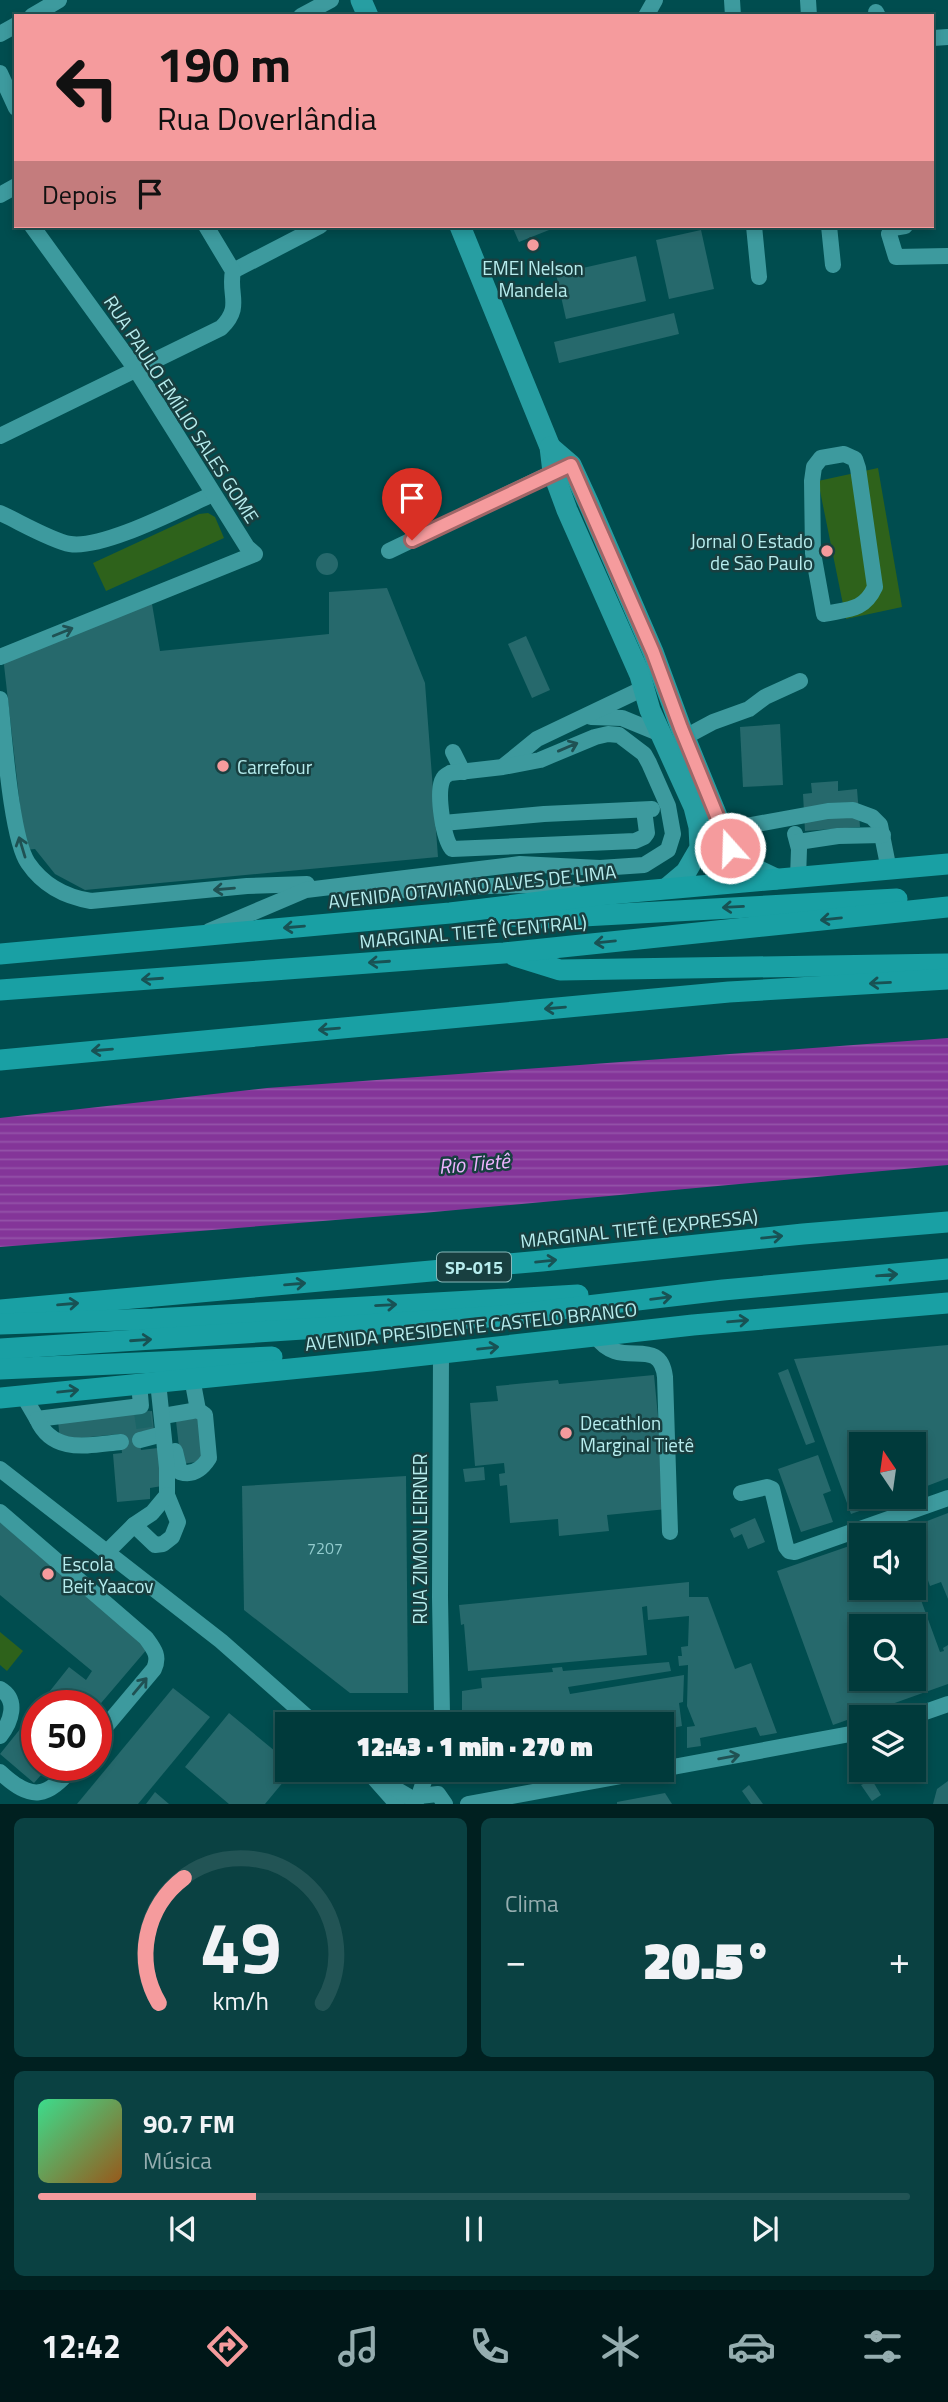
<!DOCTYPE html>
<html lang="pt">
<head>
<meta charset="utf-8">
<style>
	body { margin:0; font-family:"Titillium Web",sans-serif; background:#0a4142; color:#f1f3f6; height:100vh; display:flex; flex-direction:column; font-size:26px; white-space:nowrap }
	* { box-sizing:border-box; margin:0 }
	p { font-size:23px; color:#95adaf }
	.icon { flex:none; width:38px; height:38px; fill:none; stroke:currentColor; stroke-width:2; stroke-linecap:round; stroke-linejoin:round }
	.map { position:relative; height:1804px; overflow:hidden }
	.details { display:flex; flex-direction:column; gap:14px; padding:14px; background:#002020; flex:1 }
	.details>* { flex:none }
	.banner { position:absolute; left:14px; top:14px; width:920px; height:214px; border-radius:0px; box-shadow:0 4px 10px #0003,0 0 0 2px #225455; background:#f59b9d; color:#111; overflow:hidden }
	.needle { width:46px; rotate:347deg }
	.buttons { position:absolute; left:849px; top:1432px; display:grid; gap:14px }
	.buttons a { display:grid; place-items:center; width:77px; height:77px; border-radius:0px; background:#003a3b; box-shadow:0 4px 10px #0003,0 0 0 2px #225455; font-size:35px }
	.speed { position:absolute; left:21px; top:1690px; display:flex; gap:14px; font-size:35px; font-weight:700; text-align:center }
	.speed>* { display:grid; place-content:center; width:91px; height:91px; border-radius:50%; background:#003a3b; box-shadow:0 4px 10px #0003,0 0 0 2px #225455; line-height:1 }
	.speed .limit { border:10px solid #d22; background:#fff; color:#111 }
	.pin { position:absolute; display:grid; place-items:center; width:60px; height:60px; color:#fff; margin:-72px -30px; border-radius:50% 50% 50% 0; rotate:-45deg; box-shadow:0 0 7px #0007 }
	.pin .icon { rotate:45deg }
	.me { position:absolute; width:77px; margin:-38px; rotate:340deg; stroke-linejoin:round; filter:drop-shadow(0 0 5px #0008) }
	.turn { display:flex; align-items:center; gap:24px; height:147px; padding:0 28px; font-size:32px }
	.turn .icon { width:91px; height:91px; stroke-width:2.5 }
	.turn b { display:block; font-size:49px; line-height:60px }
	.then { display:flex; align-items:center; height:66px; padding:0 28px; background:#0003; gap:14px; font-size:26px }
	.big { font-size:52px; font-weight:800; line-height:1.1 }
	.details .card { flex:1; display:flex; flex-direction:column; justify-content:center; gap:10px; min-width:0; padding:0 24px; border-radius:10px; background:#0a4142 }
	.details .dial { align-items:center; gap:0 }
	.dial svg { height:182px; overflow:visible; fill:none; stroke:#225455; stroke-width:7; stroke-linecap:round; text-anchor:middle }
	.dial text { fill:#f1f3f6; stroke:none }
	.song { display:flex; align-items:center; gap:21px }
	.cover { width:84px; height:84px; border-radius:10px; background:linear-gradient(135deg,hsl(150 70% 55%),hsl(30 70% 35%)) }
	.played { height:7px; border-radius:4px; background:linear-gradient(90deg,#f59b9d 25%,#225455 25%) }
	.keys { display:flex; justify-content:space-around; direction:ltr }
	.heat { display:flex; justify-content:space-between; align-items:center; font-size:38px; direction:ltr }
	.details .tiles { flex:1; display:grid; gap:14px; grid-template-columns:1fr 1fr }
	.card:last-child { grid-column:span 2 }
	.trip { position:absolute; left:275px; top:1712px; width:399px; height:70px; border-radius:0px; background:#003a3b; box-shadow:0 4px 10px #0003,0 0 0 2px #225455; font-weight:800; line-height:70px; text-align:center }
	.menu { display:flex; height:112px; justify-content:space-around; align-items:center; background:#001718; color:#95adaf }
	.menu .icon { width:49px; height:49px }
	.menu .current { color:#f59b9d }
	.menu b { font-size:32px; color:#f1f3f6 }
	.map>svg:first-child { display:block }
</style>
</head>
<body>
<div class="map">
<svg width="948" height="1804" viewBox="0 0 948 1804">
	<defs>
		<pattern id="water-rules" width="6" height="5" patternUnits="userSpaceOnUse" patternTransform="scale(1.75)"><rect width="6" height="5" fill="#843599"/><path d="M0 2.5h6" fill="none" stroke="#9353a8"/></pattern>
	</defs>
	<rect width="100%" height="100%" fill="#004d4f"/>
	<g fill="#2e621b">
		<path d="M878,468L902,607L846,619L818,481Z"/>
		<path d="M208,513L215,517L224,538L106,591L93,563L199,514Z"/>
		<path d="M0,1632L23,1651L7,1671L0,1665Z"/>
	</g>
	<path fill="url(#water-rules)" d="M948,1038V1165L423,1213L0,1247V1118L267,1088Z"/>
	<g fill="#26696c" fill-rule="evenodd">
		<path d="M512,226H559L519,242Z"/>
		<path d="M701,230L714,289L669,299L656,240Z"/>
		<path d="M636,256L646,301L566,319L556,274Z"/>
		<path d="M674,313L679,334L559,363L554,342Z"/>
		<circle cx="327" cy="564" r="11"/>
		<path d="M387,588L425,683L438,857L85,890L55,874L35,849L25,850L4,665L5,660L151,598L160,651L329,634V592Z"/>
		<path d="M526,636L550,690L532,698L508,644Z"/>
		<path d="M780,724L783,785L743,787L740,727Z"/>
		<path d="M838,781V791L857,789L860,827L805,831L803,794L812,793L811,783Z"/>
		<path d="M948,1345V1478L914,1491V1444H861V1496L898,1497L851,1514L794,1359Z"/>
		<path d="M788,1369L815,1442L806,1445L778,1373Z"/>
		<path d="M654,1375L667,1509L607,1515L609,1531L559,1536L558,1519L510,1523L507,1485L500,1486L499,1474L505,1473L504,1463L475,1466L470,1403L498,1401L496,1386L558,1380L559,1384Z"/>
		<path d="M152,1411L154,1430L139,1432L141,1450L158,1448L162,1486L150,1488V1499L117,1502L113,1454L122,1453L120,1434L60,1440L58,1421Z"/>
		<path d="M198,1418L204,1461L181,1464L176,1421Z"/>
		<path d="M818,1455L831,1491L823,1494L833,1522L801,1532L778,1469Z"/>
		<path d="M484,1467L485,1480L465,1482L463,1469Z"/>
		<path d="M406,1476L408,1693H350L244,1610L242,1486Z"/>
		<path d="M948,1513V1599L941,1582L930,1586L914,1541V1535H911L909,1528Z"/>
		<path d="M755,1518L765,1542L748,1549L742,1534L734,1538L730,1529Z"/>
		<path d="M0,1522L148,1648L96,1709V1706H38L69,1667L86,1680L92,1671L0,1595Z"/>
		<path d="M861,1542V1587H914V1581L940,1652L944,1651L943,1648L948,1645V1684L833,1725L777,1571ZM861,1626H914V1678H861Z"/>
		<path d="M689,1582V1597H708L735,1669L751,1663L777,1733L760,1736L756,1727L700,1738L701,1746L687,1748V1727L695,1726L687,1706L688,1665L679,1666L678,1656H682L681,1647L688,1646L689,1616L648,1620L647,1606L642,1607L647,1655L468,1671L464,1624L461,1625L459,1605Z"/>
		<path d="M669,1662L671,1671L568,1687L570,1694L684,1675L683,1702L679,1703L682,1726L662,1730V1724H462V1691L482,1688L481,1678L553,1672L552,1668L562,1667L563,1671Z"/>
		<path d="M173,1688L210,1717L138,1804H77Z"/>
		<path d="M37,1708V1766H49L34,1783L0,1754Z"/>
		<path d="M229,1713L287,1761V1769H294L265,1804H229L185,1767Z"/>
		<path d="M309,1769H329L318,1783L306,1773Z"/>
		<path d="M872,1780L881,1795L872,1801L861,1785Z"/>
		<path d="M948,1781V1804H933L937,1789Z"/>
		<path d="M749,1785L763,1804H751L742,1791Z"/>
		<path d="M155,1792L169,1804H146Z"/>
		<path d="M665,1793L672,1804H617V1802Z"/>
	</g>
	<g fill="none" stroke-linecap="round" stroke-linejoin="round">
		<path stroke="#1b6567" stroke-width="16" stroke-dasharray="16 8" stroke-linecap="butt" d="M142,1412L145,1432"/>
		<g stroke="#3d9a9e" stroke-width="16">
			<path d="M732,0L733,16"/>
			<path d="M808,0L809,16"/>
			<path d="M876,12L878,16"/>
			<path d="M32,16L59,0"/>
			<path d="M301,16L331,0"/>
			<path d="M646,16L655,0"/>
			<path d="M0,34L16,25"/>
			<path d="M933,38L948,37"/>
			<path d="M0,73L16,108"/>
			<path d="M0,195L16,186"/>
			<path d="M754,226L759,277"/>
			<path d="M829,226L833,265"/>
			<path d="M905,226L893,228L889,234L896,257L948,256"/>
			<path d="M233,271L320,226"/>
			<path d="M0,436L221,328C243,307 228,295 233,271L206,226"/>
			<path d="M844,454L855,459L858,468L875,587C864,611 848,609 824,614L813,553L812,481L814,467L821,458Z"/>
			<path d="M0,513C18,521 52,541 70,544C104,549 179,509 213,494"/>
			<path d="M389,551L562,468"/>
			<path d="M0,657L255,554L247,547L135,368L32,226"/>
			<path d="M0,699C4,733 11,839 28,863C43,885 66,897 91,901L247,886L307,884"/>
			<path d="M591,717L622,718L661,734"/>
			<path d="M685,737L713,722L749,709L765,697L800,681"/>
			<path d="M453,752L463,772"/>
			<path d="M505,765L537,739L644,688"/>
			<path d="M443,823L544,814L652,809"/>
			<path d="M724,830L828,811L853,810L872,817L880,825L889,870"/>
			<path d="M795,834L799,849L798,878"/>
			<path d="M798,842L838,836L883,835"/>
			<path d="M368,886L391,891L452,887L524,885L575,892"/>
			<path d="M209,931L306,890L520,864L600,868L644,865L668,850L673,834L668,806L649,763L644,754L619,735L608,734L595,737L540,760L503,767L450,773C445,776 444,776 442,781C437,795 443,838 452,849L635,841L644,837L647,833L644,810"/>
			<path d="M596,1336C619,1372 660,1333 665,1377L670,1532"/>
			<path d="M23,1395L37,1419L141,1406L139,1383"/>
			<path d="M163,1416L198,1410"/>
			<path d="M37,1419C53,1455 89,1445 121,1442"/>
			<path d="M140,1440L163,1434"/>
			<path d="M175,1451L180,1472C193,1476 202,1469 209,1458L205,1415L198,1410L192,1378"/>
			<path d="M0,1469L221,1641L315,1724"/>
			<path d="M741,1493L767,1487L772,1489L786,1547L789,1551L795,1552L948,1498"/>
			<path d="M0,1512L146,1638C154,1649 160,1656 154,1669L96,1738"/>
			<path d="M134,1525L155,1545L163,1544L172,1537L178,1522L167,1495V1468L158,1382"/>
			<path d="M107,1552L134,1525L152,1513L167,1495"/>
			<path d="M0,1689C19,1700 11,1722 0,1736"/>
			<path d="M911,1717L948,1704"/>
			<path d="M440,1724L442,1715L440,1597L441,1353"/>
			<path d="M366,1769L397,1804"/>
			<path d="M662,1769L861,1732"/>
			<path d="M0,1772C32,1802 47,1798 74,1766"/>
			<path d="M375,1777L416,1801"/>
			<path d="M419,1796L428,1769"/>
			<path d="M415,1804L419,1796L438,1794L445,1804"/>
			<path d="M468,1804L659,1769"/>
		</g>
		<g stroke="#279ea2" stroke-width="21">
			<path d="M361,0L368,16"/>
			<path d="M460,226L550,447L553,472L567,510L640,675L650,710L694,807L699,827L700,848L686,872L667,888"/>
			<path d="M550,447L571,465L588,502L653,652L681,728L730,848L744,864L776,879"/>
		</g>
		<g stroke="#19a0a4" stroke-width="21">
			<path d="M506,916L546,918L897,899"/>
			<path d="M0,954L450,913L598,895L948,864"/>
			<path d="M515,956L560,970L948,964"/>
			<path d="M0,990L504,953L948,907"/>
			<path d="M0,1060L729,992L948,979"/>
			<path d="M0,1310L542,1261L803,1234L948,1222"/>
			<path d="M0,1324L153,1319L578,1295"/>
			<path d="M0,1349L502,1316L723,1290L948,1269"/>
			<path d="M0,1369L272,1357"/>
			<path d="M0,1398L371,1361L693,1325L948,1303"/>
		</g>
	</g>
	<defs><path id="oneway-shaft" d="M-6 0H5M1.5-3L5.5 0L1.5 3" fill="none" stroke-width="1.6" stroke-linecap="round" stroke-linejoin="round" transform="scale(1.75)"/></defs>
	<g stroke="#1f5153">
		<use href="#oneway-shaft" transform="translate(63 632) rotate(-22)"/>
		<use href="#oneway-shaft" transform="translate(568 747) rotate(-23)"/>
		<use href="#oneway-shaft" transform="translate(22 847) rotate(-107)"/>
		<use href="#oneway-shaft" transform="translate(224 889) rotate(175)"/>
		<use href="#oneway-shaft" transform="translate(140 1686) rotate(-50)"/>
		<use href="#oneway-shaft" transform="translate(729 1757) rotate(-10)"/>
	</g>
	<g stroke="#185254">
		<use href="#oneway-shaft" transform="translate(733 907) rotate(177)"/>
		<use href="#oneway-shaft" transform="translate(831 919) rotate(174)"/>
		<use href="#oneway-shaft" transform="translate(294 927) rotate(175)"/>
		<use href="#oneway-shaft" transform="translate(605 942) rotate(174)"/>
		<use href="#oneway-shaft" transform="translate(379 962) rotate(176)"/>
		<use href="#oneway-shaft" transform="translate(152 979) rotate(176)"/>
		<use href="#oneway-shaft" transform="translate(880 983) rotate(177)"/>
		<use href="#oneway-shaft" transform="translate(555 1008) rotate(175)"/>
		<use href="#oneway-shaft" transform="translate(329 1029) rotate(175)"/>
		<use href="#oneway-shaft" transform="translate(102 1050) rotate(175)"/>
		<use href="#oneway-shaft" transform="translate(772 1237) rotate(-6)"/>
		<use href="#oneway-shaft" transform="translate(546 1261) rotate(-6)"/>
		<use href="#oneway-shaft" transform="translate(887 1275) rotate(-5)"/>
		<use href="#oneway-shaft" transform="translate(295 1284) rotate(-5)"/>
		<use href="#oneway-shaft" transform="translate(661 1298) rotate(-7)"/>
		<use href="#oneway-shaft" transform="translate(68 1304) rotate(-5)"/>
		<use href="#oneway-shaft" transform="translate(386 1305) rotate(-3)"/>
		<use href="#oneway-shaft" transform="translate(738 1321) rotate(-5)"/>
		<use href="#oneway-shaft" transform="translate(141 1340) rotate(-4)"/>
		<use href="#oneway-shaft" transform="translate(488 1348) rotate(-6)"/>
		<use href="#oneway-shaft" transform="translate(68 1391) rotate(-6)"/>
	</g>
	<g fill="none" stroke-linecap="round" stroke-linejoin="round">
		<g stroke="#9f6566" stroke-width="18">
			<path id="route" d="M412,540L571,465L653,652L681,728L730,848"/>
		</g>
		<use href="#route" stroke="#f59b9d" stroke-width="12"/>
	</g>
	<g fill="#f59b9d" stroke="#183f40" stroke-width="2.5">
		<circle cx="533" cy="245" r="7"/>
		<circle cx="827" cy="551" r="7"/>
		<circle cx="223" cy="766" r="7"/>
		<circle cx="566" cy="1433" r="7"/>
		<circle cx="48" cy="1574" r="7"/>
	</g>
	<g text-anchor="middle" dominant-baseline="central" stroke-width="5" stroke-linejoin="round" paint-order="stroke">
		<g font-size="16" fill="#93ccce">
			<text x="325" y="1548">7207</text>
		</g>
		<rect fill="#183f40" stroke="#87b9ba" stroke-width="2" x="437" y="1252.5" width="74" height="29" rx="5"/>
		<g font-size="18" font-weight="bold" fill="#b7edee">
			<text x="474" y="1267">SP-015</text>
		</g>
		<g font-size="19" fill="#b7edee" stroke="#183f40" text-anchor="start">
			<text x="533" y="267" text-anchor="middle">EMEI Nelson<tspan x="533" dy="22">Mandela</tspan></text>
			<text x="813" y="540" text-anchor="end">Jornal O Estado<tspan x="813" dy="22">de São Paulo</tspan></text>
			<text x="237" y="766">Carrefour</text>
			<text x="580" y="1422">Decathlon<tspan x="580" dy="22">Marginal Tietê</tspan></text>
			<text x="62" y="1563">Escola<tspan x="62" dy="22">Beit Yaacov</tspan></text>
		</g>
		<g font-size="19" fill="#b7edee" stroke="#183f40">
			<text transform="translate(182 409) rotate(57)">RUA PAULO EMÍLIO SALES GOME</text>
			<text transform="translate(472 886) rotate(-6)">AVENIDA OTAVIANO ALVES DE LIMA</text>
			<text transform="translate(473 931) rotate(-5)">MARGINAL TIETÊ (CENTRAL)</text>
			<text transform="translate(639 1228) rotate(-6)">MARGINAL TIETÊ (EXPRESSA)</text>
			<text transform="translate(471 1326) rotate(-6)">AVENIDA PRESIDENTE CASTELO BRANCO</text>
			<text transform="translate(419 1539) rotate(-90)">RUA ZIMON LEIRNER</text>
		</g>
		<g font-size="21" font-style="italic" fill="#eeb4ff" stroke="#183f40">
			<text transform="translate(474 1163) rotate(-5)">Rio Tietê</text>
		</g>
	</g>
</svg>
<div class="buttons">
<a><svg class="needle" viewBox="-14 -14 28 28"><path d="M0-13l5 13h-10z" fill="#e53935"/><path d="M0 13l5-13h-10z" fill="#95adaf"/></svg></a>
<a><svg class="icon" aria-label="sound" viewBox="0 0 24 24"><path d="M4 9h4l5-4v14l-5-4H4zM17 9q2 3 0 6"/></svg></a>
<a><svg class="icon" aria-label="search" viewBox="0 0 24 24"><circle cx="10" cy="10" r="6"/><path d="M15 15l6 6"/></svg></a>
<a><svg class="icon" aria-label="layers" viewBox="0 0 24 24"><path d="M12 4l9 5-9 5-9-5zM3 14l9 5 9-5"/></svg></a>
</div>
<div class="speed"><div class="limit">50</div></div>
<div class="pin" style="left:412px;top:540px;background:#d93025"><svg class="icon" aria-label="arrive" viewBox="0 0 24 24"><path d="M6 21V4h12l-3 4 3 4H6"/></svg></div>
<svg class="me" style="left:730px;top:848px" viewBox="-20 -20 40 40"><circle r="17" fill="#f59b9d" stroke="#fff" stroke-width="3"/><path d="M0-11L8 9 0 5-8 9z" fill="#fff"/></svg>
<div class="trip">12:43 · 1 min · 270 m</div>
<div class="banner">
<div class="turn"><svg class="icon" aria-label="left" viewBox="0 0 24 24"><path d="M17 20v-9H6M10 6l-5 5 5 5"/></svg><div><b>190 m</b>Rua Doverlândia</div></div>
<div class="then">Depois<svg class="icon" aria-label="arrive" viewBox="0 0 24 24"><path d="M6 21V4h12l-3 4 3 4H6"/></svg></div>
</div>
</div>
<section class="details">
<div class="tiles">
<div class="card dial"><svg viewBox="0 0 100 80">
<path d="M14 69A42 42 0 1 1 86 69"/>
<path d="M14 69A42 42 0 0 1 25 14" stroke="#f59b9d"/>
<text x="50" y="56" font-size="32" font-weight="700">49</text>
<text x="50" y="72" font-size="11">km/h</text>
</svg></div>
<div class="card"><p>Clima</p>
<div class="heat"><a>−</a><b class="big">20.5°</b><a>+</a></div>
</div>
<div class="card">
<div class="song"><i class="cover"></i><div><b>90.7 FM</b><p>Música</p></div></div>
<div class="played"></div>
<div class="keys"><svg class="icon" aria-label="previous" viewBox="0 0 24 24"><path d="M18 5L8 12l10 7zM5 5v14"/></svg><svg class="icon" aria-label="pause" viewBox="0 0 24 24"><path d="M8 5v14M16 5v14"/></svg><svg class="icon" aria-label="next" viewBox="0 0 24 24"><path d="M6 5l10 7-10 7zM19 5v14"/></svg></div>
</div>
</div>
</section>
<nav class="menu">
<b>12:42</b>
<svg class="icon current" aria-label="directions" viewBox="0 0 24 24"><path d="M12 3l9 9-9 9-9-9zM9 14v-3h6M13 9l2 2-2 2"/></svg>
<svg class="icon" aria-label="music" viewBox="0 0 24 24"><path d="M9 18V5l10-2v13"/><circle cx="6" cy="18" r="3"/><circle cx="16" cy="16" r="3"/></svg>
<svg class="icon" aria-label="phone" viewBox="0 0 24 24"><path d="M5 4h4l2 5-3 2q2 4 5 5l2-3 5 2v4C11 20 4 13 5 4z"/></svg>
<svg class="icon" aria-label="climate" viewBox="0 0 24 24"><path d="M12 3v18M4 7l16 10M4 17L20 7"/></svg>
<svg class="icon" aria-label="car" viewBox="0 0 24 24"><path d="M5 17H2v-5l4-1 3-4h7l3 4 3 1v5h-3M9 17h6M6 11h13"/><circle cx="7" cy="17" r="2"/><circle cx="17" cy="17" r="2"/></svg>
<svg class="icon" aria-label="filters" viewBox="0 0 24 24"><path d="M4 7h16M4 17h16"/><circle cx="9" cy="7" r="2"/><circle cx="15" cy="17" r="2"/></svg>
</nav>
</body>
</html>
